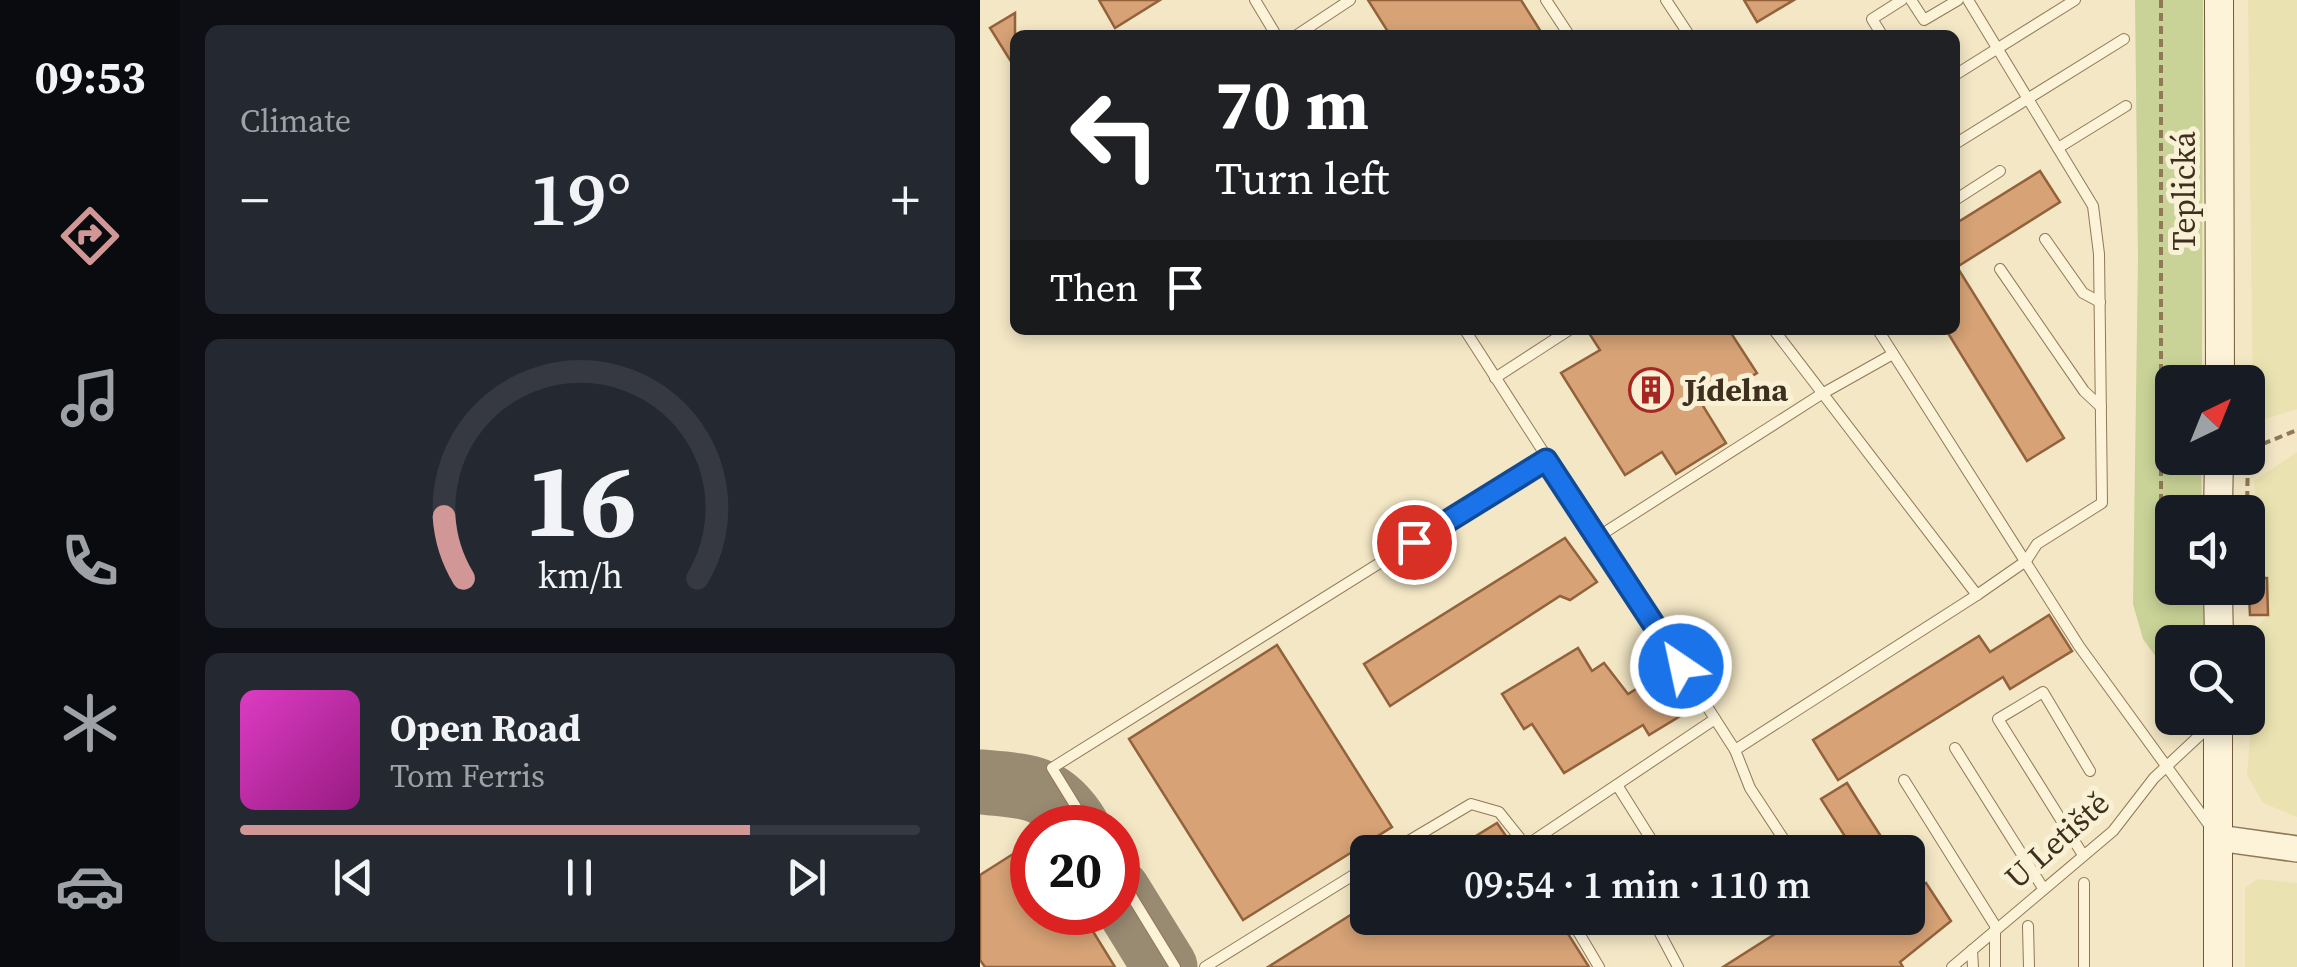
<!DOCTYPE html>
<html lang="en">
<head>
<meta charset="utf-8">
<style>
	body { margin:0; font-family:"Source Serif 4",serif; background:#242831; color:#f1f3f6; height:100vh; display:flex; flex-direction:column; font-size:38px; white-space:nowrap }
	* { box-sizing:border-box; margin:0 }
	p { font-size:32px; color:#9ea1a6 }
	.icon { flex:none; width:55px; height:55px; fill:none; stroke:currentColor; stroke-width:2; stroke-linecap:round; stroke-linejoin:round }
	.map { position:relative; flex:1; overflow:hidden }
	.panel { display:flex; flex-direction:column; gap:25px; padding:25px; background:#0d0f14; width:800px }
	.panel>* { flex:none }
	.top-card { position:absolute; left:30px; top:30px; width:950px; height:305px; border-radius:15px; box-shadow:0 5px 15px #0003; background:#202124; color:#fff; overflow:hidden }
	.needle { width:65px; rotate:43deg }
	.controls { position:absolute; left:1175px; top:365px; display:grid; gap:20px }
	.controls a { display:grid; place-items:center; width:110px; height:110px; border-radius:15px; background:#171b24; box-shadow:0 5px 15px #0003; font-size:50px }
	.speed { position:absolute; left:30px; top:805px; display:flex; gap:20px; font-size:50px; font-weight:700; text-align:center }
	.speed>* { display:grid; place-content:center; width:130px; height:130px; border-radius:50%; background:#171b24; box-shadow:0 5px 15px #0003; line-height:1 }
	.speed .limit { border:15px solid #d22; background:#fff; color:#111 }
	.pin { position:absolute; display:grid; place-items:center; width:85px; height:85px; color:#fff; margin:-42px; border:5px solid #fff; border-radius:50%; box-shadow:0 2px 10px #0007 }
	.me { position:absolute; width:110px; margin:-55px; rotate:326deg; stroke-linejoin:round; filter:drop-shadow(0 0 8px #0008) }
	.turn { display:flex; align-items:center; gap:35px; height:210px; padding:0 40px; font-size:45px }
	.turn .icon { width:130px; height:130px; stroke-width:2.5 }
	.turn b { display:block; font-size:70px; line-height:85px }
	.then { display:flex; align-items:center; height:95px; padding:0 40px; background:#0003; gap:20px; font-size:38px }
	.big { font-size:75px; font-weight:600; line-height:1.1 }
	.panel .tile { flex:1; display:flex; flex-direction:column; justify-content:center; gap:15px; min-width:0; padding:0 35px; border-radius:15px; background:#242831 }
	.panel .dial { align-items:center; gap:0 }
	.dial svg { height:260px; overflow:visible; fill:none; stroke:#363941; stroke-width:7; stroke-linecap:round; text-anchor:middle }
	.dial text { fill:#f1f3f6; stroke:none }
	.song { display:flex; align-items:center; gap:30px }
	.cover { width:120px; height:120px; border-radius:15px; background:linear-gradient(135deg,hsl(310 70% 55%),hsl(310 70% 35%)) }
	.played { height:10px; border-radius:5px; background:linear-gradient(90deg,#d09796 75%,#363941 75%) }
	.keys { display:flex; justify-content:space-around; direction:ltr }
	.heat { display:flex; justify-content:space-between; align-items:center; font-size:55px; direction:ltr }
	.trip { position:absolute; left:370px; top:835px; width:575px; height:100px; border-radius:15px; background:#171b24; box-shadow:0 5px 15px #0003; font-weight:600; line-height:100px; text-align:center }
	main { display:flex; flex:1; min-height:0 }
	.tabs { display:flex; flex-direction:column; width:180px; justify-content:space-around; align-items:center; background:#090b0e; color:#9ea1a6 }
	.tabs .icon { width:70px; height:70px }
	.tabs .current { color:#d09796 }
	.tabs b { font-size:45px; color:#f1f3f6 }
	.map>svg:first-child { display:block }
</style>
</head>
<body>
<main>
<nav class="tabs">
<b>09:53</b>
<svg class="icon current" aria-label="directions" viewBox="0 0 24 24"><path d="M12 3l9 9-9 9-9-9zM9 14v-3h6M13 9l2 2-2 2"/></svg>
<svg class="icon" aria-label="music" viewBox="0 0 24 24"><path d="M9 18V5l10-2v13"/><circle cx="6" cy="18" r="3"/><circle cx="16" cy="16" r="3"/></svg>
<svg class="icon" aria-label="phone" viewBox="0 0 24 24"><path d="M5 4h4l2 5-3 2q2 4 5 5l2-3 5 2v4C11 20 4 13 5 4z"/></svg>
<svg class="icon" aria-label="climate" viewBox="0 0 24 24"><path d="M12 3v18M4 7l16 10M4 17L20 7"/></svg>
<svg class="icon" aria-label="car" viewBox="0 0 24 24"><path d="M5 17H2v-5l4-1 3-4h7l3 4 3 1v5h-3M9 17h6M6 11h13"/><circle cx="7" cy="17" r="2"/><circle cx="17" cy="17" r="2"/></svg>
</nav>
<section class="panel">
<div class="tile"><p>Climate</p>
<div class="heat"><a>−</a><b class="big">19°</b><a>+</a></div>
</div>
<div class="tile dial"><svg viewBox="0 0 100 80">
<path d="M14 69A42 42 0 1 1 86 69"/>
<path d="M14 69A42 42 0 0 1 8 50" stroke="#d09796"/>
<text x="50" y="56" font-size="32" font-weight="700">16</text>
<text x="50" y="72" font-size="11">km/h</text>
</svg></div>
<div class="tile">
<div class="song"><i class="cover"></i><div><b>Open Road</b><p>Tom Ferris</p></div></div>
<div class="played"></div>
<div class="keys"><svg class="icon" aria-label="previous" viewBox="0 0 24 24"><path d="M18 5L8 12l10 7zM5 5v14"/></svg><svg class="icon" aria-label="pause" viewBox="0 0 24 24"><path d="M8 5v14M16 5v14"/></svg><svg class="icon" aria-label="next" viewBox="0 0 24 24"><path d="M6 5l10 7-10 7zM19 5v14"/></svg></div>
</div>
</section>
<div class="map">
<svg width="1317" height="967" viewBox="0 0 1317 967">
	<rect width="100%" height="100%" fill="#f3e7c5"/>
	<g fill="#eae3b1">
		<path d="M1268,0H1317V409L1273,423Z"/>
		<path d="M1317,452V817L1283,803L1267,775L1279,625L1288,614L1274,481Z"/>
		<path d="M1278,879L1317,883V967H1265V888Z"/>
	</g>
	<path fill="#c9d397" d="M1155,0H1223L1222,382H1192V458H1221L1222,512H1192V588H1223L1224,640L1192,642V672H1187L1163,639L1153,604L1158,258Z"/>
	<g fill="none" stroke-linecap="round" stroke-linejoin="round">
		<g stroke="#998b72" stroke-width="65">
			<path d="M0,782C47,786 72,785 98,828"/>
			<path d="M138,891L185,967"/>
		</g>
	</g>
	<g fill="#d6a276" stroke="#93623b" stroke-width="2.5">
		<path d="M119,0H180L135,28Z"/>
		<path d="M388,0H541L563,35H410Z"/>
		<path d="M764,0H814L777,22Z"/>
		<path d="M35,13V68L10,28Z"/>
		<path d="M1060,171L1080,202L977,267L1084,438L1047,461L966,330H975V224Z"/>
		<path d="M607,330H749L777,373L723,406L746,443L696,474L682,452L645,475L581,373L620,350Z"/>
		<path d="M585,538L617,582L590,600L580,596L410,706L384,664Z"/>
		<path d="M1268,578H1287L1288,615H1270Z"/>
		<path d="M1069,615L1092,651L1030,689L1023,677L858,780L833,740L999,636L1010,652Z"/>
		<path d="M297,645L412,827L263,920L149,739Z"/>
		<path d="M598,648L612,671L624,663L648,694L690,668L715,707L669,735L663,725L584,773L552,724L544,729L522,694Z"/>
		<path d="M867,783L882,807L911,852H875L841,799Z"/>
		<path d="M517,823L537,852H470Z"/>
		<path d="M52,842V912H101L135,967H5L0,960V875Z"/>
		<path d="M946,883L971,921L920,962L923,967H743L820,918H928V895Z"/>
		<path d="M388,904V918H578L609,967H288Z"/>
	</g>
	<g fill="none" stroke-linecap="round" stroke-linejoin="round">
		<g stroke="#917958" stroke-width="12">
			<g id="service">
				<path d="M275,0L296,35"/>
				<path d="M566,0L589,35"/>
				<path d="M686,0L709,35"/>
				<path d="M931,0L944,20L978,0"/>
				<path d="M317,35L370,0"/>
				<path d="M902,35L892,19L922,0"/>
				<path d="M975,75L1095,0"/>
				<path d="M975,144L1144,39"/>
				<path d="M1078,148L1146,106"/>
				<path d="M975,200L1020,171"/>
				<path d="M1065,239L1103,293L1120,302"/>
				<path d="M1020,269L1104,391L1121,407"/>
				<path d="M485,330L755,750L997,595L1046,561L1057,544L1122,503L1119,254L1113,206L988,0"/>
				<path d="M794,330L997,595"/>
				<path d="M898,330L1099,646L1232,829"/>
				<path d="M515,378L589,330"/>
				<path d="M616,538L840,395L913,354"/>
				<path d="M975,748L1063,888"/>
				<path d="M755,750L770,788L812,852"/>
				<path d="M924,780L1016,927"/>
				<path d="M637,785L679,852"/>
				<path d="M109,828L72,768L566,459"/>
				<path d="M547,845L735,719"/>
				<path d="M410,852L491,804L519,812L551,852"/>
				<path d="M1103,855L1018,719L1063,692L1110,771"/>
				<path d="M138,874L195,967"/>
				<path d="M1104,883V967"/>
				<path d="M590,918L619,967"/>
				<path d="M672,918L698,967"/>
				<path d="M719,918L726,928L743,918"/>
				<path d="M1048,926L1049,967"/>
				<path d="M1015,929V967"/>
				<path d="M992,950L993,967"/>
				<path d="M225,967L388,866"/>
				<path d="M972,967L1133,831L1174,778L1234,722"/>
			</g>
		</g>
		<g stroke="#917958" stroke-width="28">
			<path id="tertiary" d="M1238,838L1317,849"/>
		</g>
		<g stroke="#73593b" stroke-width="30">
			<g id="secondary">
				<path d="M1239,0L1240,382"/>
				<path d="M1238,512L1239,458"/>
				<path d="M1238,588L1239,642"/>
				<path d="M1238,967V718"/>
			</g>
		</g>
		<g stroke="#917958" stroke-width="4" stroke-dasharray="8 5" stroke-linecap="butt">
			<path d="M1181,0V552L1192,557"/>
			<path d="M1267,512L1268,450L1317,430"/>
		</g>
		<use href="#service" stroke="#fcf3d9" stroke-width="10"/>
		<use href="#tertiary" stroke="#fcf3d9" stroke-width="25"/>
		<use href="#secondary" stroke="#fcf3d9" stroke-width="28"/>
	</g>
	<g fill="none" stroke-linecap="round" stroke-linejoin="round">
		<g stroke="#114b97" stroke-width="25">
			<path id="route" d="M434,542L566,460L701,666"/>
		</g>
		<use href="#route" stroke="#1a73e8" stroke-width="18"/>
	</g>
	<defs>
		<g id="building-ring" transform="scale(2.25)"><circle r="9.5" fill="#f9f1d5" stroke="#a72621" stroke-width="1.5"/><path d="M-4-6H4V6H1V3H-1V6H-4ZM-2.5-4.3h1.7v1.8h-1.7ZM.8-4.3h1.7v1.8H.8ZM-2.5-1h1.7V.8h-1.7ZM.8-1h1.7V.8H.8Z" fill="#a72621"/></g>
	</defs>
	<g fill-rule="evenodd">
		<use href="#building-ring" x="671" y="390"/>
	</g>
	<g text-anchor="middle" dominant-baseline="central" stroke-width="10" stroke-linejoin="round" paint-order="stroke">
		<g font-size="32" fill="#3f2f1e" stroke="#f9f1d5">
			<text transform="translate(1204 191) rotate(-90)">Teplická</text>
			<text transform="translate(1077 840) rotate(-42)">U Letiště</text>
		</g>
		<g font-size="32" font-weight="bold" fill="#3f2f1e" stroke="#f9f1d5" text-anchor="start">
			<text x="704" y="390">Jídelna</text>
		</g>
	</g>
</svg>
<div class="controls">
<a><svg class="needle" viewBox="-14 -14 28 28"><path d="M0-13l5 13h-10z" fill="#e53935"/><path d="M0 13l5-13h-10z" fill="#9ea1a6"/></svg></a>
<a><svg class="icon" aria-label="sound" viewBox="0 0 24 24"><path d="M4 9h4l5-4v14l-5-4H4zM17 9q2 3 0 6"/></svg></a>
<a><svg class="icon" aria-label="search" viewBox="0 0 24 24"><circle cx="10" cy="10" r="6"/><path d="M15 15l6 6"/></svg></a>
</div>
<div class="speed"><div class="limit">20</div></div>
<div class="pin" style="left:434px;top:542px;background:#d93025"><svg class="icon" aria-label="arrive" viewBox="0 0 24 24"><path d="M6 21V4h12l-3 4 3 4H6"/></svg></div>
<svg class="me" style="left:701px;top:666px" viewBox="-20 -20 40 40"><circle r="17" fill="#1a73e8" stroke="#fff" stroke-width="3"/><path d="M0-11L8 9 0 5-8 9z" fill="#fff"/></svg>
<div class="trip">09:54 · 1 min · 110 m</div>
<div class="top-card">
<div class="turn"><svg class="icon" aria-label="left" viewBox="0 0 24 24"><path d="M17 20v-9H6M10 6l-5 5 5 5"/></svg><div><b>70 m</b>Turn left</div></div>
<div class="then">Then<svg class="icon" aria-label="arrive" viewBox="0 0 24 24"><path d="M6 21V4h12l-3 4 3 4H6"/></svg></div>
</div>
</div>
</main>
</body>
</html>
